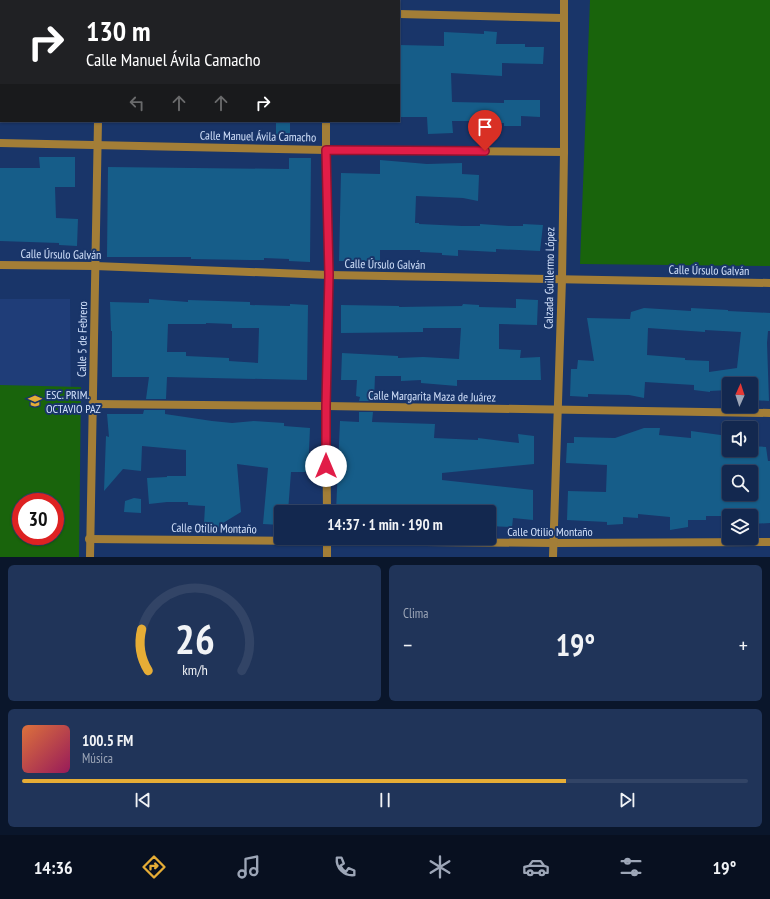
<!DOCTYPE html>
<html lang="es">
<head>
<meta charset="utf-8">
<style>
	body { margin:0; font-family:"PT Sans Narrow",sans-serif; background:#203459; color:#f1f3f6; height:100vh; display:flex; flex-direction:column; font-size:15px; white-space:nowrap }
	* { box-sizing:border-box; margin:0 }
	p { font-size:13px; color:#9da6b7 }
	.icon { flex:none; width:22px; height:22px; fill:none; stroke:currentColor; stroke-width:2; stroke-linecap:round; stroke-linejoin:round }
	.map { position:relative; height:557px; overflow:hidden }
	.details { display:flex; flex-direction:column; gap:8px; padding:8px; background:#0a162b; flex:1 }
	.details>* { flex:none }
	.hud { position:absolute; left:0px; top:0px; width:400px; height:122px; box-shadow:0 1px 3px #0004,0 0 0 1px #324466; background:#202124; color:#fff; overflow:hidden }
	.needle { width:26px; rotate:3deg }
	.tools { position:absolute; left:722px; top:377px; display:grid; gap:8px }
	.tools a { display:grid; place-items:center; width:36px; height:36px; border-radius:4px; background:#13284f; box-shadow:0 1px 3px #0004,0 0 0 1px #324466; font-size:20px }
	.speed { position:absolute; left:12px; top:493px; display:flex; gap:8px; font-size:20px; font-weight:700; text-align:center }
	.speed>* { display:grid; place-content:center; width:52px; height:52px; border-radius:50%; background:#13284f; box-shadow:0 1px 3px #0004,0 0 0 1px #324466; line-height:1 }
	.speed .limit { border:6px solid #d22; background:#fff; color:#111 }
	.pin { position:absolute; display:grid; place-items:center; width:34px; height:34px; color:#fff; margin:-41px -17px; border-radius:50% 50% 50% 0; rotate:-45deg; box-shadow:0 0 4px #0007 }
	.pin .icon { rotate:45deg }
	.me { position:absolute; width:44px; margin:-22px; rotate:0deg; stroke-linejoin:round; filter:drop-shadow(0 0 3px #0008) }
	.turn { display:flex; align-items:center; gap:14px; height:84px; padding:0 20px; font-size:18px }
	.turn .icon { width:52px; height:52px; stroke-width:2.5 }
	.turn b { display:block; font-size:28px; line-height:34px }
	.lanes { display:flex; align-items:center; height:38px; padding:0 20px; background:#0003; justify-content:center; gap:20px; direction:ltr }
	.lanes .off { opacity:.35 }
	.big { font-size:30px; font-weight:600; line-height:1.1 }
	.details .widget { flex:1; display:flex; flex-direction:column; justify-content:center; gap:6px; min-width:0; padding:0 14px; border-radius:6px; background:#203459 }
	.details .dial { align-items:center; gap:0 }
	.dial svg { height:104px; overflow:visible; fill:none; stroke:#324466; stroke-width:7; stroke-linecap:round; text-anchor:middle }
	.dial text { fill:#f1f3f6; stroke:none }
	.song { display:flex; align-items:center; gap:12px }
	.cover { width:48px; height:48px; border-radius:6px; background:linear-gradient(135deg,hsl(20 70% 55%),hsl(330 70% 35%)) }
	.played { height:4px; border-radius:2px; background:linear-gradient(90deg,#e6ad36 75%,#324466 75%) }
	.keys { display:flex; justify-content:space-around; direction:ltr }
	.heat { display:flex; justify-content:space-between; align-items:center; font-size:22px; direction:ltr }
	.details .tiles { flex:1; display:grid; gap:8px; grid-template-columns:1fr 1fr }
	.widget:last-child { grid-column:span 2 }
	.trip { position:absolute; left:274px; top:505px; width:222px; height:40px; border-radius:4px; background:#13284f; box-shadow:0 1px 3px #0004,0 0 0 1px #324466; font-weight:600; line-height:40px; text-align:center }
	.menu { display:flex; height:64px; justify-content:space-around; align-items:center; background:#081020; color:#9da6b7 }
	.menu .icon { width:28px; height:28px }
	.menu .current { color:#e6ad36 }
	.menu b { font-size:18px; color:#f1f3f6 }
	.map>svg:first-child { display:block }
</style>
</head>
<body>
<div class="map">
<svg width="770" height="557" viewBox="0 0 770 557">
	<rect width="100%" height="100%" fill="#193569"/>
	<path fill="#1f3d78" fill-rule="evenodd" d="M0,299H70L72,557H0ZM21,502H55V536H21Z"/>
	<g fill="#19640c" fill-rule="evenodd">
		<path d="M590,0H770V266L580,264Z"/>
		<path d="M0,385L81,387L79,557H0ZM21,502H55V536H21Z"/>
	</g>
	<g fill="#165d89" fill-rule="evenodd">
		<path d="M484,31L497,32L496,44H525V47H544L543,64L502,63V76L451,73L452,102L504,103V100H540V117L521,116V126H504V123H483V121H452L453,133L428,134L427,117H399V45L444,46V32L484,34Z"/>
		<rect x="276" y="121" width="14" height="14"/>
		<path d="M39,157H75V187H55L56,218L78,219L77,246L59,245V243L0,241V168H40Z"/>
		<path d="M289,158H311L310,262L289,261V259L264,258V260H249L191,259V257H107L108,167L289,169Z"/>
		<path d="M380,160L427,164L462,163V174L479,175L478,201L463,198L416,196L415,223H419V224L462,226H480V224L509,226H523V224L543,225L540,251L496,249V252L458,250V256L442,255V253L420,252V250H380V261H339L341,173L380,174Z"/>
		<path d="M149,299L188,302V300L250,302V305L290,306V304L308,305L307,380L167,377L166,399H146L149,377H112V331H111L110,302L149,303ZM206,323L232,324V328H259L258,363L229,361V358L186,356V352H167L168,324H206Z"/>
		<path d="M516,299L538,300L537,325L499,324V349L521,350L520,358L540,357L541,380H457V386L421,383V380L401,381V376H375L374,401H359L360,397L356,396L357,380H341L342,353L398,356V358L423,357L459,359L461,328H423V332L342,333H341V305L399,306V307L462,306L463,304L479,305V307L516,308Z"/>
		<path d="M644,308L691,311V308L728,310V311L770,313V331H768L767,343L769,401L752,400L751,384H729V390L710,391V392L694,390V385L645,382L644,398L629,395L588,394V397L570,396L571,369H577L578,360L594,361L587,318L630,319L631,312ZM648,328L705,332V330L741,332L737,368L709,372V361L685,360V358L647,355Z"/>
		<path d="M144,410H165V414L212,421L232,423L254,421L284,423V426L310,428L308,472H291L288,512H281V525L263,524L268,468L237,464L241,512L223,523V530L204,524L205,506L188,505V502H167L149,504L147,478L167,477V476H186V450L142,446L141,471L123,469L104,491L106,436L109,437L107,414H143Z"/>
		<path d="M359,412H373L372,422L435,424L434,438L478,440V438L519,443L518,434L534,436V464L442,473V480L533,490V520L513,518L512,527L489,526V512H336L340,421L359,422Z"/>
		<path d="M644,428H660L659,435L691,438V431L728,436L729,450H751V446L766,447L768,461H770V523L751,524V516H706V520H688V527L670,530V517L638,514V518L623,517V524L607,525V522L567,520L568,491L606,492L607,465L566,463L567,443H574V437L615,438ZM729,472H751V494H729Z"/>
		<path d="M134,498L141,499V513L124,512L125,501Z"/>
	</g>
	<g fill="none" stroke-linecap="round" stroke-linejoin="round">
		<g stroke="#a37e37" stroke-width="8">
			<path d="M99,1V0"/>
			<path d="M328,1V0"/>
			<path d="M0,9H1"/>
			<path d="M399,14L563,18"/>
			<path d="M326,121V150L329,275L326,406L327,512"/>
			<path d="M0,143L326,150L564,152"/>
			<path d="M0,265L95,266L329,275L770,283"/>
			<path d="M93,404L326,406L770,413"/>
			<path d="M89,539L553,543L770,542"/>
			<path d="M90,557L98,121"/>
			<path d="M327,557V538"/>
			<path d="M553,557L562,279L564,152V0"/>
		</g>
	</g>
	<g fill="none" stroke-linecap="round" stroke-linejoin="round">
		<g stroke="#92132f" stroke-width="10">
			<path id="route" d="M326,466V406L329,275L326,150L485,151"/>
		</g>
		<use href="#route" stroke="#e11d48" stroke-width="7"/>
	</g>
	<defs>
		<g id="school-bare" transform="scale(1.08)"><path d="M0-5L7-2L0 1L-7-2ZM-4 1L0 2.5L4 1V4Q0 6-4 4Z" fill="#e6ad36" stroke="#193569" stroke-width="2.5" paint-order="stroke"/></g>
	</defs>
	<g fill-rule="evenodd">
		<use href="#school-bare" x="35" y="401"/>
	</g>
	<g text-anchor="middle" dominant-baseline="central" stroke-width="4" stroke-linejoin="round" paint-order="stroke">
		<g font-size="12" fill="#d2e1fb" stroke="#193569">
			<text transform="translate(258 136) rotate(1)">Calle Manuel Ávila Camacho</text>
			<text transform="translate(61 254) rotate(1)">Calle Úrsulo Galván</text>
			<text transform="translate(385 264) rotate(1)">Calle Úrsulo Galván</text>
			<text transform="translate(709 270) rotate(1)">Calle Úrsulo Galván</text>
			<text transform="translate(549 278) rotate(-89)">Calzada Guillermo López</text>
			<text transform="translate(82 339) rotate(-89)">Calle 5 de Febrero</text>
			<text transform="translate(432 396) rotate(1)">Calle Margarita Maza de Juárez</text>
			<text transform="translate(214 528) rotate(1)">Calle Otilio Montaño</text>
			<text x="550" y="531">Calle Otilio Montaño</text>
		</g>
		<g font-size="12" fill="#d2e1fb" stroke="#193569" text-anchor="start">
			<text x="46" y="394">ESC. PRIM.<tspan x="46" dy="14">OCTAVIO PAZ</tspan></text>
		</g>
	</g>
</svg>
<div class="tools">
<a><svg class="needle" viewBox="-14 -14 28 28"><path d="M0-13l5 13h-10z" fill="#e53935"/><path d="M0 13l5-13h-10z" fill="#9da6b7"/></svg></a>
<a><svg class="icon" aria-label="sound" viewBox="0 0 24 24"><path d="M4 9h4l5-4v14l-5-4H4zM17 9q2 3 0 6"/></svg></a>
<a><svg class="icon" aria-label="search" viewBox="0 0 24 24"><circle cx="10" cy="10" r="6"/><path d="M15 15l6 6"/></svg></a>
<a><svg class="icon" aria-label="layers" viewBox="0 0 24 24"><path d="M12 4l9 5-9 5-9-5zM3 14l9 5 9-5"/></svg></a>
</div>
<div class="speed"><div class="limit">30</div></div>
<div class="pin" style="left:485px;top:151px;background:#d93025"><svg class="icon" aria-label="arrive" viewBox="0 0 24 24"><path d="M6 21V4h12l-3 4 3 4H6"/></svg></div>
<svg class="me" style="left:326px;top:466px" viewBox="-20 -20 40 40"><circle r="19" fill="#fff"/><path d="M0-13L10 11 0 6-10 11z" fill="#e11d48"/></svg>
<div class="trip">14:37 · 1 min · 190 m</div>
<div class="hud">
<div class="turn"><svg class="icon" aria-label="right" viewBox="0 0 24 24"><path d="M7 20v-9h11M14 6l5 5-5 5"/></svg><div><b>130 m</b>Calle Manuel Ávila Camacho</div></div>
<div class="lanes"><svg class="icon off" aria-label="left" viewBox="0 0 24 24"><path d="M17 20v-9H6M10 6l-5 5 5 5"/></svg><svg class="icon off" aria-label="ahead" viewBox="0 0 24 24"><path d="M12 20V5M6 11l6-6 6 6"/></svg><svg class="icon off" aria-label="ahead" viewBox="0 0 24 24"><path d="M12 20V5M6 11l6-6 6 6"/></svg><svg class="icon" aria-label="right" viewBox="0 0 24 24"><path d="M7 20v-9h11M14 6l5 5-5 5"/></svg></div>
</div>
</div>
<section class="details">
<div class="tiles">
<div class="widget dial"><svg viewBox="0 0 100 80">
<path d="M14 69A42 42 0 1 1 86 69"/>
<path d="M14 69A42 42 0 0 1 9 37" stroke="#e6ad36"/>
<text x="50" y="56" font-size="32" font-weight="700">26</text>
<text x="50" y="72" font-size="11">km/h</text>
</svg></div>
<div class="widget"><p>Clima</p>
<div class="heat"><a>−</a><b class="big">19°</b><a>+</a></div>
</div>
<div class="widget">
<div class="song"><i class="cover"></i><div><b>100.5 FM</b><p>Música</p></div></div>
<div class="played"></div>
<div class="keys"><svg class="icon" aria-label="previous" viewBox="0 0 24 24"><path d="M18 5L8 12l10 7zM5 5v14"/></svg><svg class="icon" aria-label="pause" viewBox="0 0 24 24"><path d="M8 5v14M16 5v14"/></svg><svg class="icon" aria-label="next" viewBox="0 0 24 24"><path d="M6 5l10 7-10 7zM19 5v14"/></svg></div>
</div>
</div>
</section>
<nav class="menu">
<b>14:36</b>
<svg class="icon current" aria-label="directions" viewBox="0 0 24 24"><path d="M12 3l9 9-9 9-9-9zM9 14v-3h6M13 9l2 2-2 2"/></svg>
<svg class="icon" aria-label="music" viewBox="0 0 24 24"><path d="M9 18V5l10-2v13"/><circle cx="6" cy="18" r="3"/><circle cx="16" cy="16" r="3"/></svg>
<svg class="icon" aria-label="phone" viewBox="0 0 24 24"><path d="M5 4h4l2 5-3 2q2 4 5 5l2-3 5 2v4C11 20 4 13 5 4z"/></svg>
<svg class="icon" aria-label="climate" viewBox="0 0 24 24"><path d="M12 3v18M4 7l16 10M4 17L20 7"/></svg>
<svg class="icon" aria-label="car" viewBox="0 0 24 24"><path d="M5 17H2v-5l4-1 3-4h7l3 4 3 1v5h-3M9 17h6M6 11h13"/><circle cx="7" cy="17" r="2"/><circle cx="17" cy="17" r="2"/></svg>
<svg class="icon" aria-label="filters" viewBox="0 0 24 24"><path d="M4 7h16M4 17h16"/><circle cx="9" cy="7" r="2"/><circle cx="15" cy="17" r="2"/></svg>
<b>19°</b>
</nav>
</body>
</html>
